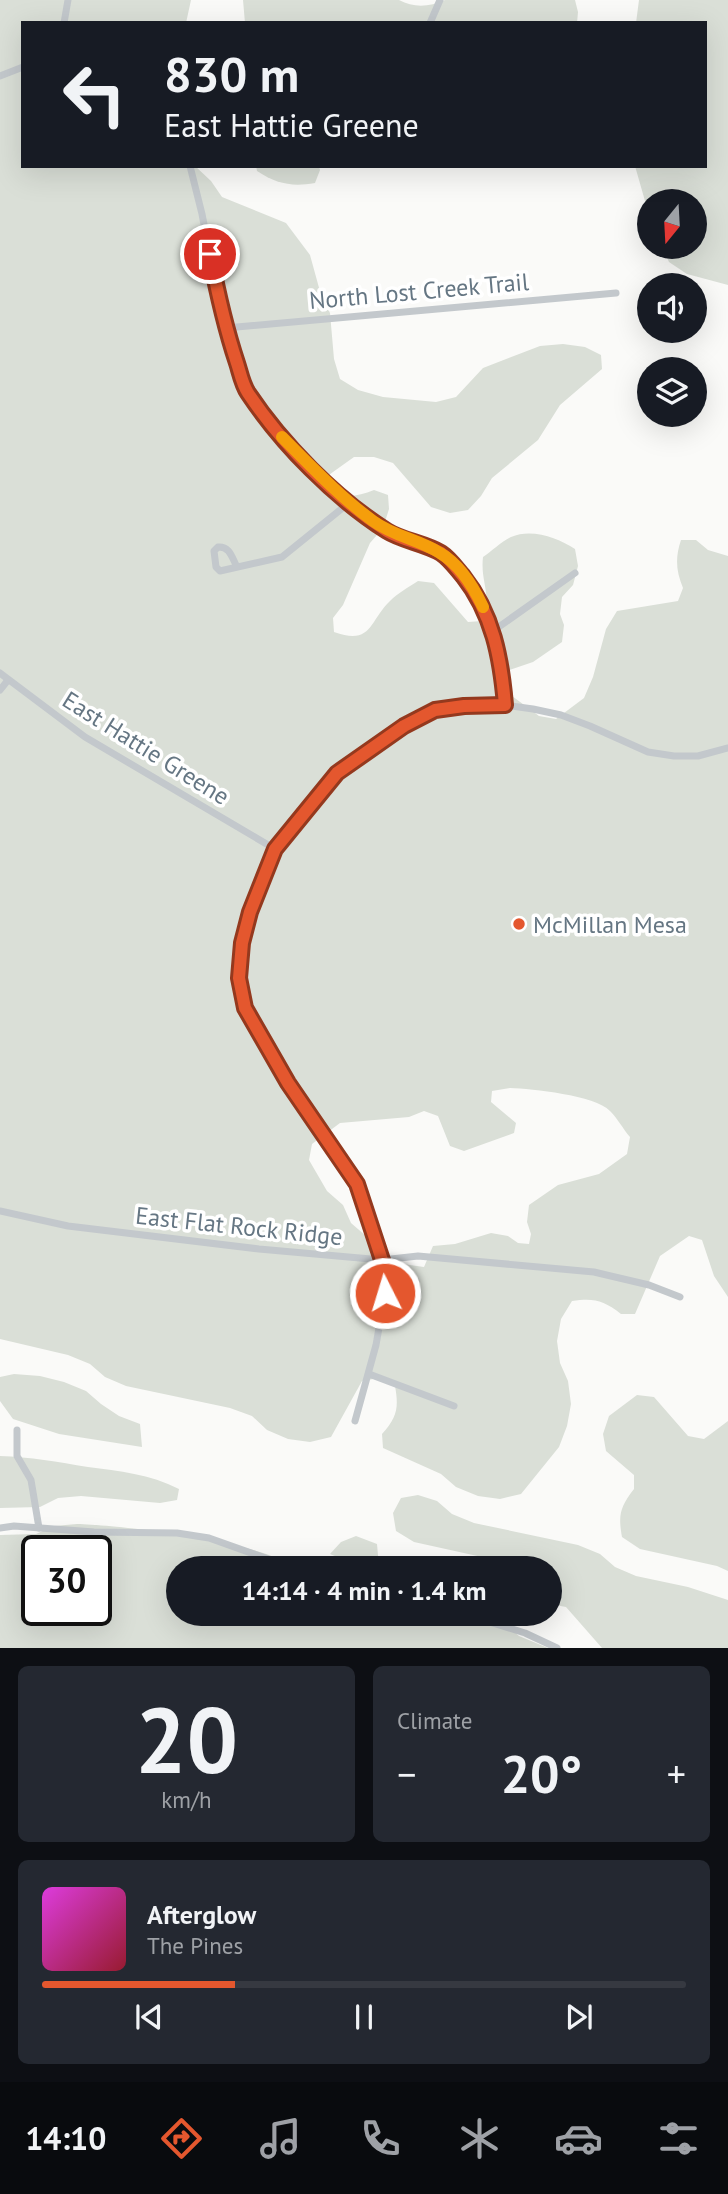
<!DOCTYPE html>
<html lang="en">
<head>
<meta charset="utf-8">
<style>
	body { margin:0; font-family:"PT Sans",sans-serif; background:#242831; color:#f1f3f6; height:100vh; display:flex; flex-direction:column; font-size:26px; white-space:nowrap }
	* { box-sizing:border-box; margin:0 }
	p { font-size:23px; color:#9ea1a6 }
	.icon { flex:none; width:38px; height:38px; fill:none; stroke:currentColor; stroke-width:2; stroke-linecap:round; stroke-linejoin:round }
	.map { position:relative; height:1648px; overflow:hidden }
	.side { display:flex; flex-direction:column; gap:18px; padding:18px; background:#0d0f14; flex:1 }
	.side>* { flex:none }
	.top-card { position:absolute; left:21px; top:21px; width:686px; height:147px; border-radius:0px; box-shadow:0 7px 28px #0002; background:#171b24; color:#f1f3f6; overflow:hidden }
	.needle { width:46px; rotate:198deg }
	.fabs { position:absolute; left:637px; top:189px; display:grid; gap:14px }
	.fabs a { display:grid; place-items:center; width:70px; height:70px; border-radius:50%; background:#171b24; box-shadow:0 7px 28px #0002; font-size:35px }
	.speed { position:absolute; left:21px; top:1535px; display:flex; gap:14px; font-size:35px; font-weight:700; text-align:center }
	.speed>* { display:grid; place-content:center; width:91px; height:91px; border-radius:50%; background:#171b24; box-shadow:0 7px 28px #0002; line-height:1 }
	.speed .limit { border:4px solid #111; border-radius:10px; background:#fff; color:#111 }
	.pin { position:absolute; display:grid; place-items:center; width:60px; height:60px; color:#fff; margin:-30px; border:4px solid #fff; border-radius:50%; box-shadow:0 2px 7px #0007 }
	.me { position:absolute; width:77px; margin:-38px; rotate:355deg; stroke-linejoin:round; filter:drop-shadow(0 0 5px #0008) }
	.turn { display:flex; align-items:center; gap:24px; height:147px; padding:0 28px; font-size:32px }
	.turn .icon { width:91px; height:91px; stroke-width:2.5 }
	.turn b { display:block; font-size:49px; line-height:60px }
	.big { font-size:52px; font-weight:700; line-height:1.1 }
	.side .card { flex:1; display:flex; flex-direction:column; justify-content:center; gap:10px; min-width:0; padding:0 24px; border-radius:10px; background:#242831 }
	.side .dial { align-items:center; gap:0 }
	.dial b { font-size:91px; line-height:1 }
	.song { display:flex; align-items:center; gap:21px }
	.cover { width:84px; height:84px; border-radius:10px; background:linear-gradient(135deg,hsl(300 70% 55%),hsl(350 70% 35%)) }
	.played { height:7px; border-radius:4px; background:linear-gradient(90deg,#e4572e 30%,#363941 30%) }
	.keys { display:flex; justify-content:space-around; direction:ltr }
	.heat { display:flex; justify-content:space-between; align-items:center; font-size:38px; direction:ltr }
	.side .tiles { flex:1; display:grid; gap:18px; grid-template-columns:1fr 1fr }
	.card:last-child { grid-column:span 2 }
	.trip { position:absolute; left:166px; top:1556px; width:396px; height:70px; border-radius:35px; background:#171b24; box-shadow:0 7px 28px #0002; font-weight:700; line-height:70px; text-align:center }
	.tabs { display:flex; height:112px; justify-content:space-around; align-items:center; background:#090b0e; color:#9ea1a6 }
	.tabs .icon { width:49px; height:49px }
	.tabs .on { color:#e4572e }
	.tabs b { font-size:32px; color:#f1f3f6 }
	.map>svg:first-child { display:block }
</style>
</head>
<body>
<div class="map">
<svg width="728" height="1648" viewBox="0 0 728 1648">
	<rect width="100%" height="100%" fill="#fafaf8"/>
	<g fill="#dadfd7" fill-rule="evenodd">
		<path d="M0,0H191L186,23H23V166H195L211,181L222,197L286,223L310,255L321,295L330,313L334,359L340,379L358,390L383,397L436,402L456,397L483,368L540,346L563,344L585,347L601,355L602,369L560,405L538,440L492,478L481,496L468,510L450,513L431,507L393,463L374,457H354L326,477V491C344,498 357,497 374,490L388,495L389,509L383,528L370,543L343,605L333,618L334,632C372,646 369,621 390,601C398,593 409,587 418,581L434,583L468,622L482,621C493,594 480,583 483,557C492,551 501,542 511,537C532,528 558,538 575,549L578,566L573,585L562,597L560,614L564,625L562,642L533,662L498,674L496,684L539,716L556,719L584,698L593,677L606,629L617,611L678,601L683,588C676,571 675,558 681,540H696L708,550L728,556V1297L714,1276L702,1240L689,1236L660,1256L635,1314H621C603,1300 594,1298 572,1301L561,1319L557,1341L560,1363L568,1381L571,1404L567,1426L559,1447L521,1494L500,1499L478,1496L456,1487L441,1474L383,1448L382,1434C397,1417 399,1408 395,1386L379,1378L362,1381L331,1437L310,1442L288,1439L267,1430L252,1416L230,1408L126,1386L105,1377L90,1364L68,1355L0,1339ZM510,1088C532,1089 595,1095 610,1111C618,1119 623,1129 630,1137L627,1154L599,1174L558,1185L529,1205L527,1222L531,1234L529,1244L518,1243L508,1236L491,1233L455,1244L433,1246L424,1267L396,1263L375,1254L366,1236L351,1223L343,1205L327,1191L309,1160L312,1144L340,1123L409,1117L424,1111L438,1116L450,1146L464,1151L514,1133L516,1123L491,1102L492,1091Z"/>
		<path d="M243,0H399C414,8 429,7 445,0H575L578,12L577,23H245Z"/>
		<path d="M639,0H728V285L687,274L669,262L662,247H695V201H649V215L635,166H705V23H636Z"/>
		<path d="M256,166H319L320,170L315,183C292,187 277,184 257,171Z"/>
		<path d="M14,1374L40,1376L64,1382L86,1391L101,1404L119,1416L140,1424L142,1447L59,1434L13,1419L0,1401V1377Z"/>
		<path d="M637,1395L654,1397L688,1436L704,1439L728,1421V1571L717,1566L640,1549L622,1537C618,1515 620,1507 634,1489V1475L606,1451L603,1434L609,1416Z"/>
		<path d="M0,1456C30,1457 58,1462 88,1467C119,1471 150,1474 179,1489L177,1500L160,1503L81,1496L58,1498L40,1507L0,1508Z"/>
		<path d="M418,1495L437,1501L452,1514L474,1523L578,1545L600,1554L615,1567L636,1576L688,1587L728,1600V1648H602L566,1607L550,1604V1568H505L491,1559L414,1542L396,1531L393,1513L401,1498Z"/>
		<path d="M77,1524C121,1525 265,1542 294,1568H178V1614H482L504,1623L519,1636L548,1648H0V1535L36,1534L54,1526ZM37,1550H96V1610H37Z"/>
		<path d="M356,1536L377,1544L379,1567L352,1563L330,1554L341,1542Z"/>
	</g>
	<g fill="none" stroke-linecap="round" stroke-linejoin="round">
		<g stroke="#c3c8cc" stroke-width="7">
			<path d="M64,23L68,0"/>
			<path d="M430,23L440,0"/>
			<path d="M0,76L23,67"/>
			<path d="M190,166L202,214L219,303L246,390L281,435L331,487L390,533L441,553L452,562L476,593L496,640L505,705"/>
			<path d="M226,328L616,293"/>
			<path d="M237,567C232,558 230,546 218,547L214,551L216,567L220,571L282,557L350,502"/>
			<path d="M493,631L575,573"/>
			<path d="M0,673L85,737L275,849"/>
			<path d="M0,690L8,680"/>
			<path d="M0,1211L68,1226L259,1249L382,1260L418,1256L594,1272L649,1285L680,1297"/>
			<path d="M369,1374L454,1406"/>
			<path d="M355,1421L376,1345L385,1293L382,1260L357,1184L288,1084L245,1008L239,978L242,943L250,912L275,849L337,773L404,726L435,710L465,706L505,705L533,709L561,715L590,726L648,752L674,756H698L728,748"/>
			<path d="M17,1430V1456L31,1480L39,1528"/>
			<path d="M0,1528L14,1526L94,1532L177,1533L209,1538L293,1568"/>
			<path d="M464,1614L525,1633L557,1648"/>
		</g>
	</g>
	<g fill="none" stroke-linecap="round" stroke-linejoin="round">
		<g stroke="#94391e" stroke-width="18">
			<path id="route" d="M210,254C217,291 225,327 237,363C240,372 242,384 248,393C282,444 335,498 387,531C403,541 424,543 441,553C450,559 456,568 463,576C493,614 501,658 505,705L464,706L435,710L404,726L337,773L275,849L250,912L242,943L239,978L245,1008L288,1083L357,1184L382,1260L385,1293"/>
		</g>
		<use href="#route" stroke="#e4572e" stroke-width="12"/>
		<path stroke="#f59e0b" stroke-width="12" d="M282,437C311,466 339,496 373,521C395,537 418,539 440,553C459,564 474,588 483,607"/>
	</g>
	<circle fill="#e4572e" stroke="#fff" stroke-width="2.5" cx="519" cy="924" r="7"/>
	<g text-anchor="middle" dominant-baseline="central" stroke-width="7" stroke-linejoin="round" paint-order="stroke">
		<g font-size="24" fill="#657683" stroke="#fff">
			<text transform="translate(419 291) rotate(-5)">North Lost Creek Trail</text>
			<text transform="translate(146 748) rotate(32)">East Hattie Greene</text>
			<text transform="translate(239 1226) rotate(6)">East Flat Rock Ridge</text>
		</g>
		<g font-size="24" fill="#657683" stroke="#fff" text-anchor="start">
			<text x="533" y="924">McMillan Mesa</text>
		</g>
	</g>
</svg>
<div class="fabs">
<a><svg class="needle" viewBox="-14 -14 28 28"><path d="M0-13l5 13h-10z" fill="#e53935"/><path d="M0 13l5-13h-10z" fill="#9ea1a6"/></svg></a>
<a><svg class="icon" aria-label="sound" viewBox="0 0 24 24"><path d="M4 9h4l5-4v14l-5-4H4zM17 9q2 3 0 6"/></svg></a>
<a><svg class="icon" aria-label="layers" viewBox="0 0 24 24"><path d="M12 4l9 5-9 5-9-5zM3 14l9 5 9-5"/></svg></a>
</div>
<div class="speed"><div class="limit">30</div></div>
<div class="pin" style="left:210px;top:254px;background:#d93025"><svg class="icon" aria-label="arrive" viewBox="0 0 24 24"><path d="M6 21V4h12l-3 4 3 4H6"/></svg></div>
<svg class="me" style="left:385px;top:1293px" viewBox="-20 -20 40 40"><circle r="17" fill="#e4572e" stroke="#fff" stroke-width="3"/><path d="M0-11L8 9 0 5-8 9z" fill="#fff"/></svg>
<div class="trip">14:14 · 4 min · 1.4 km</div>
<div class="top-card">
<div class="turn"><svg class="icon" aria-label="left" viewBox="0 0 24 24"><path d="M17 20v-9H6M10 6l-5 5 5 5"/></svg><div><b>830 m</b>East Hattie Greene</div></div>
</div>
</div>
<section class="side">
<div class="tiles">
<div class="card dial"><b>20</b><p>km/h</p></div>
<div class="card"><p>Climate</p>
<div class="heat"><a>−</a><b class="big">20°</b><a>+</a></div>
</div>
<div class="card">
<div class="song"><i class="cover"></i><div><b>Afterglow</b><p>The Pines</p></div></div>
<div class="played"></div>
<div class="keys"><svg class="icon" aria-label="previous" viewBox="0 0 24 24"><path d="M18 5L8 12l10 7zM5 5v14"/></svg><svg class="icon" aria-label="pause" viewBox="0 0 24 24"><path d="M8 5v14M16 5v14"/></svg><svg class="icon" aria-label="next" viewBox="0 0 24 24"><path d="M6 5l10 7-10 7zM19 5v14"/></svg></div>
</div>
</div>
</section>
<nav class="tabs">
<b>14:10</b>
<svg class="icon on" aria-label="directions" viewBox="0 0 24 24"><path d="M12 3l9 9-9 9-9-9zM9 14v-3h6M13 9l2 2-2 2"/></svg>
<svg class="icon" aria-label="music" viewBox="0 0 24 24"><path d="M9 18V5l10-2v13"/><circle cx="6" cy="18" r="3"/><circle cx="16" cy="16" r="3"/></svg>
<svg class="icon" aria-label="phone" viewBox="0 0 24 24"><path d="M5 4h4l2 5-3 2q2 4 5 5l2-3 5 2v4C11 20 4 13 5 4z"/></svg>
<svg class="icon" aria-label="climate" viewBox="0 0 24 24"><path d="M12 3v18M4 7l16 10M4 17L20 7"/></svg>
<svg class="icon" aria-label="car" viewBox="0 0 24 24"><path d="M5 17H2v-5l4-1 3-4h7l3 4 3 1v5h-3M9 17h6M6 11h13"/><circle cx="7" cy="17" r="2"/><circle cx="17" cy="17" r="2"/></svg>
<svg class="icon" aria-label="filters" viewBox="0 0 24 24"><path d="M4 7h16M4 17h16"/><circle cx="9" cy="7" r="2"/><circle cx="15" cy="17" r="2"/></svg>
</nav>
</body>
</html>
